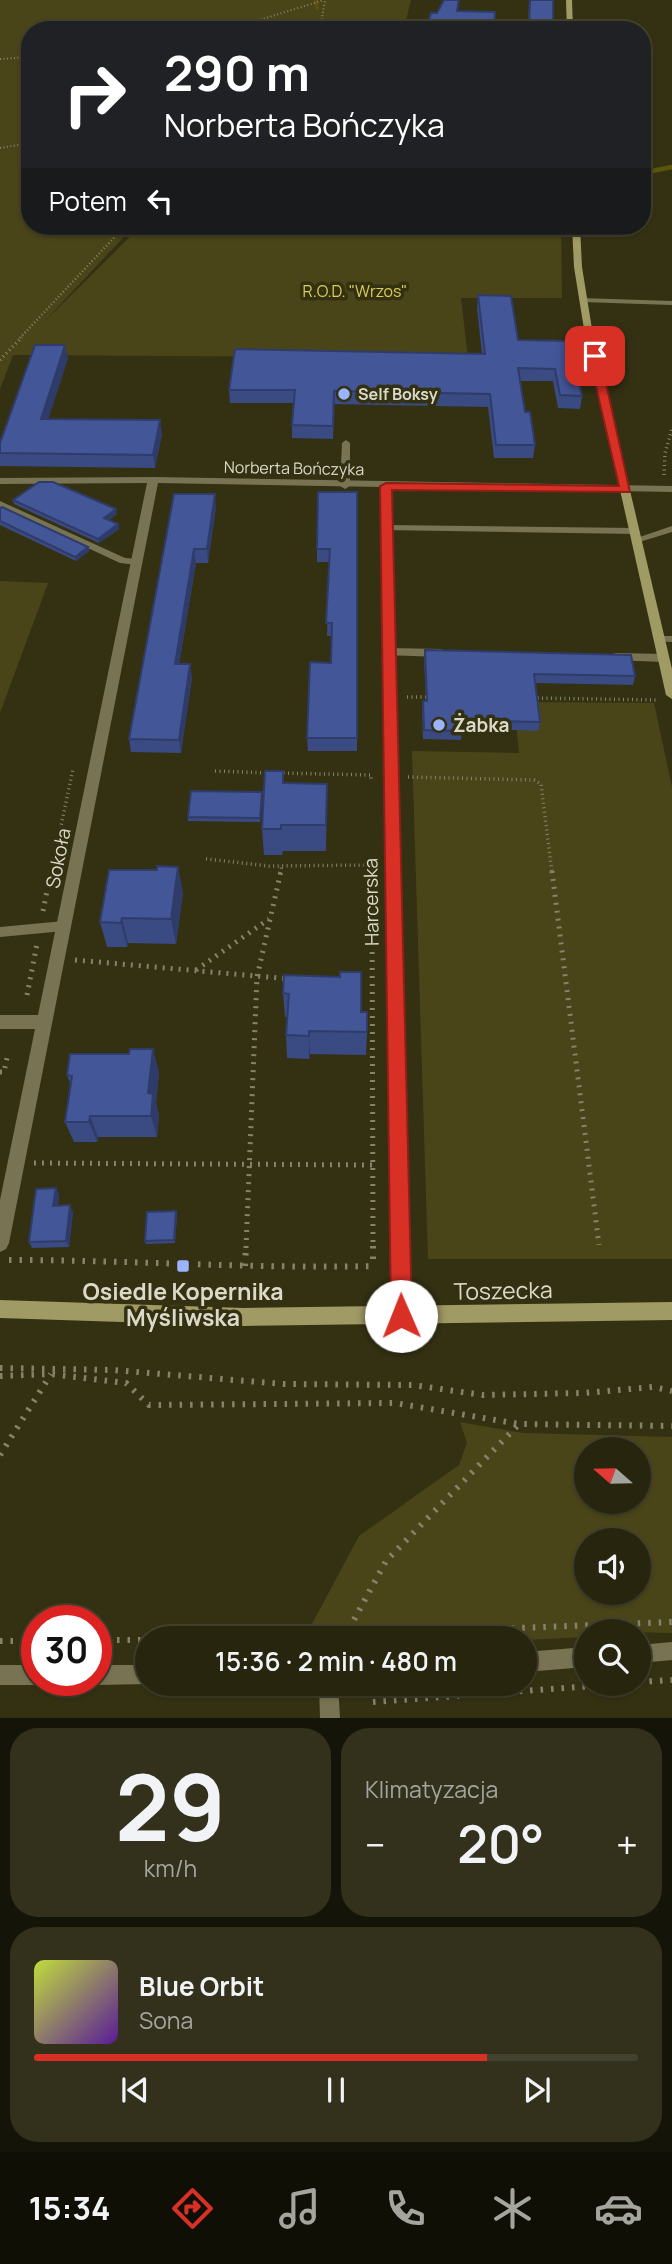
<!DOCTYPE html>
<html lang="pl">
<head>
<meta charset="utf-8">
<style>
	body { margin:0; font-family:Manrope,sans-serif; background:#33311c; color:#f1f3f6; height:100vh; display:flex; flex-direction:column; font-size:26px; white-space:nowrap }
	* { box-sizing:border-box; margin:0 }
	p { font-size:23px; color:#a4a59e }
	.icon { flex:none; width:38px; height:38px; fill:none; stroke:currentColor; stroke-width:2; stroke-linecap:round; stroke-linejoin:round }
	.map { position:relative; height:1718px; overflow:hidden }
	.side { display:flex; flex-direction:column; gap:10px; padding:10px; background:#151408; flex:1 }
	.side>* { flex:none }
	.top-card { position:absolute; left:21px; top:21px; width:630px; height:214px; border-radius:28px; box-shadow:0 2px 5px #0004,0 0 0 2px #43422e; background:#202124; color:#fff; overflow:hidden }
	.needle { width:46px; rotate:290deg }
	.buttons { position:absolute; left:574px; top:1437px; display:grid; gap:14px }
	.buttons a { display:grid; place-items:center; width:77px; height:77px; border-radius:50%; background:#27250e; box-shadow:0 2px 5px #0004,0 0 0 2px #43422e; font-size:35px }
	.speed { position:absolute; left:21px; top:1605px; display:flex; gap:14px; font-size:35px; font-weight:700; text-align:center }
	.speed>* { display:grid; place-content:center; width:91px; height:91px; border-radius:50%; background:#27250e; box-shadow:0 2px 5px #0004,0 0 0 2px #43422e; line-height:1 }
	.speed .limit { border:10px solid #d22; background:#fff; color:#111 }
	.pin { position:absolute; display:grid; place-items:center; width:60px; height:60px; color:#fff; margin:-30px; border-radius:14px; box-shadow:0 4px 10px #0006 }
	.me { position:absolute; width:77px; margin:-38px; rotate:359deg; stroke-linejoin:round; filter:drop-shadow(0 0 5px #0008) }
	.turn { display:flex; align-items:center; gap:24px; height:147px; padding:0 28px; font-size:32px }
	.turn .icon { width:91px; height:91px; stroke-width:2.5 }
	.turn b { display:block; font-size:49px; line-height:60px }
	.then { display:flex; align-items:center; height:66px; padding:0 28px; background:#0003; gap:14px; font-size:26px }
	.big { font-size:52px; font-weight:600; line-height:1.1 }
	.side .widget { flex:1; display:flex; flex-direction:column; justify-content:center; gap:10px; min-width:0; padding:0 24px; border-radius:28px; background:#33311c }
	.side .dial { align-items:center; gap:0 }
	.dial b { font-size:91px; line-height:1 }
	.song { display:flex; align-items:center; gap:21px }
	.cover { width:84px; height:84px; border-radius:10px; background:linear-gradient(135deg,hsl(70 70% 55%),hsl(270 70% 35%)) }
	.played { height:7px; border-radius:4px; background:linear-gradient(90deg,#d93025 75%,#43422e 75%) }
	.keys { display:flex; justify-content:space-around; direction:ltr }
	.heat { display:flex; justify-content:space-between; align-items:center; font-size:38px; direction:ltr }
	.side .tiles { flex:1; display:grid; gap:10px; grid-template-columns:1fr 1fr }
	.widget:last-child { grid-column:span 2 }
	.trip { position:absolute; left:135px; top:1626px; width:402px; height:70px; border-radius:35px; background:#27250e; box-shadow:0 2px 5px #0004,0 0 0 2px #43422e; font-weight:600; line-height:70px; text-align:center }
	.menu { display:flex; height:112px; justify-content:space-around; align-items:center; background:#100f06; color:#a4a59e }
	.menu .icon { width:49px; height:49px }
	.menu .active { color:#d93025 }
	.menu b { font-size:32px; color:#f1f3f6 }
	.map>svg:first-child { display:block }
</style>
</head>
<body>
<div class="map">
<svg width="672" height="1718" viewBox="0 0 672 1718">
	<rect width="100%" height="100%" fill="#343113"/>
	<g fill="#4a4518" fill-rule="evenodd">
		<path d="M0,0H411L404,28L394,30H30V226H134L42,324L141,226H561L562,298H461L468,358L13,355L0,389Z"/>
		<path d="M0,581L48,583L0,713Z"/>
		<path d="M514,702L654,703L672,787V1259H428L412,751L519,753Z"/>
		<path d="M460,1422L523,1433L672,1437V1633L586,1631V1637L525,1640L315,1638L312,1624L359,1536L459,1465L467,1443ZM639,1449V1502H586V1449ZM639,1540V1592H586V1540Z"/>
	</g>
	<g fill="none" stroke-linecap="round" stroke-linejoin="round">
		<path stroke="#5c540d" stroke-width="3.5" d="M316,0L317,8"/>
		<path stroke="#5c540d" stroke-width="4.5" d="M642,173L672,167"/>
		<g stroke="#85836b" stroke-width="2" stroke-dasharray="1 2.5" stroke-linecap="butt">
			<path d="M227,30L324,0"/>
			<path d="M242,30L322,27"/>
			<path d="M320,30L325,0"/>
			<path d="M0,59L30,57"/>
			<path d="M0,148L30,143"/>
		</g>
		<path stroke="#85836b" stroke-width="2.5" stroke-dasharray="1 2.5" stroke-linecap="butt" d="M20,338L125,226"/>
		<g stroke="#85836b" stroke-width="3.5" stroke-dasharray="1 3.5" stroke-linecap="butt">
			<path d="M0,360L22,337"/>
			<path d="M664,475L665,453L672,429"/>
			<path d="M407,697H430"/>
			<path d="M533,698L658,700"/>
			<path d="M215,771L270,773"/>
			<path d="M279,773L371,775V779"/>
			<path d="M408,777L534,780L541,784L552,873"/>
			<path d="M206,859L269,866L376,865"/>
			<path d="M51,873L73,769"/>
			<path d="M280,873L282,865"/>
		</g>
		<g stroke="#85836b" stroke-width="5" stroke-dasharray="2 6" stroke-linecap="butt">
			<path d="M552,871L599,1245"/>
			<path d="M372,896L373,1248"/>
			<path d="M43,911L51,871"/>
			<path d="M75,960L290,979"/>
			<path d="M196,970L269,919"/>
			<path d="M27,995L37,944"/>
			<path d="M0,1072H4L7,1058"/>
			<path d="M34,1163L375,1165"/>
			<path d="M246,1248L257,977L281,871"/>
		</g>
		<g stroke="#85836b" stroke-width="6" stroke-dasharray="2.5 8" stroke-linecap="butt">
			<path d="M373,1246V1266"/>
			<path d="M9,1260C131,1260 253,1269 375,1266"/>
			<path d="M245,1266L246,1246"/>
			<path d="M0,1368L113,1370L283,1384L413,1385L483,1395L584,1393L653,1387L672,1391"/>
			<path d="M0,1376L51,1374L126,1383L149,1405L395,1403L519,1424L672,1426"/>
			<path d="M0,1455L51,1374"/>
			<path d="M260,1638L672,1622"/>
			<path d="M344,1638L386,1561L519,1424"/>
			<path d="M96,1640H147"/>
			<path d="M0,1641H37"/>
			<path d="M639,1682L672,1680"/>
			<path d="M373,1702L619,1684"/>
		</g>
		<g fill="#787453" fill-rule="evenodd">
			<path d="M580,298L672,301V305L583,302L579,300Z"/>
			<path d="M346,440L350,443V486L345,489L340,486L342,443Z"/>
			<path d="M0,501L125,558L137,559L142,562L137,565L120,563L0,507Z"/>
			<path d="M387,525L634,528L639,531L634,534L384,530L382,528Z"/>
			<path d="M672,526V532L636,543L631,540Z"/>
			<path d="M659,636H672V642L655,641L654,639Z"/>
			<path d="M389,648L441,649L446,653L441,657L385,655L384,652Z"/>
			<path d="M616,653L664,654L669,658L664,662L612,660L611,657L612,654Z"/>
			<path d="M64,921L69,922L70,926L69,930L64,931L0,937V927Z"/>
			<path d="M672,1642V1660L639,1663V1645Z"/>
			<path d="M586,1647V1667L525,1672V1652Z"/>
			<path d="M0,1665H37V1680H45L37,1685H0Z"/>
			<path d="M96,1665H147V1684H150L96,1685L88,1680H96Z"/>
			<path d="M319,1684H338L340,1718H320Z"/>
		</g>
		<path fill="#787453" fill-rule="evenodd" d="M153,477L672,486V492L391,487L410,1316L408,1323L401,1325L394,1323L392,1316L381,487L158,483L9,1243L6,1249L0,1252V1200L35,1029H0V1015H38L147,483L0,484V478Z"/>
		<g fill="#a09a64" fill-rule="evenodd">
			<path d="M566,0H572L573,30H567Z"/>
			<path d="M572,226H580L582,267L592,329L672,669V699L666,695L584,329L574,267Z"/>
			<path d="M0,1300L244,1308L672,1302V1320L244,1326L0,1318Z"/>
		</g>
	</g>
	<g fill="#3a4a82">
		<path d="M529,0L553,22L552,29L528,30Z"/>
		<path d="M478,295L518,340L571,357L582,396L580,409L558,408L553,381H520L525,412L535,445L533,458H494L488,407L334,404L333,439L292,438V425L294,403H230L229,390L482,354L477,308Z"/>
		<path d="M68,358L48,419L162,434L155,468L0,466V443Z"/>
		<path d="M357,492V751H308L307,738L331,663L332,636H327L329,562H317V549Z"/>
		<path d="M174,494L216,507L208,563H196L179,664L192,677L181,753L131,752L129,739Z"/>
		<path d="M13,500L117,514L109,520L118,524L119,529L99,543L14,504Z"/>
		<path d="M0,508L88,547L89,551L76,561L0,525Z"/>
		<path d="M425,650L635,676L633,685L535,683L540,722L538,731L462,728L461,740L423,739L422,710L423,701H426L424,659Z"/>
		<path d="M284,783L327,784L326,851H283L282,855H264L262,829Z"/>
		<path d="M262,792L260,822L188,821V817Z"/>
		<path d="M183,892L176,944L128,943L127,947H107L100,922Z"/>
		<path d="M284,975L361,1012L367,1032L366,1055L310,1054L309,1059L287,1058L286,1035L287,1017H285L283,993Z"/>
		<path d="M159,1072L156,1103L159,1115L157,1137H98L97,1142H74L65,1122L71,1085L67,1075Z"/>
		<path d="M56,1188L59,1195L58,1206L73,1212L69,1247L32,1248L29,1242Z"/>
		<path d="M177,1214L175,1243L146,1244L145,1241Z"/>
	</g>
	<g fill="#2f3c6a">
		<path d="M65,345L68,358L44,433L41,419Z"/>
		<path d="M160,420L162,434L155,468L153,455Z"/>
		<path d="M215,494L216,507L208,563L207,549Z"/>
		<path d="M116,509L117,514L105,523L104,518Z"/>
		<path d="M118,524L119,529L99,543L98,539Z"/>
		<path d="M88,547L89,551L76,561L75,557Z"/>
		<path d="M194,549L196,563L177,677L175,664Z"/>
		<path d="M190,664L192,677L181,753L179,740Z"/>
		<path d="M178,867L183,892L176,944L171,919Z"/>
		<path d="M122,918L128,943L127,947L121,923Z"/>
		<path d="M309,1031L310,1054L309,1059Z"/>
		<path d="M153,1049L159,1072L156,1103L159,1115L157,1137L151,1116L148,1093Z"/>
		<path d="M90,1116L98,1137L97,1142L89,1122Z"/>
		<path d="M56,1188L59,1195L57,1212L53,1206Z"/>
		<path d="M70,1205L73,1212L69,1247L66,1241Z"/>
		<path d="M176,1211L177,1214L175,1243L174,1240Z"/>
	</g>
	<g fill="#435697" stroke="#2f3c6a" stroke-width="2">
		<path d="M444,0H459L457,11L495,12L494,30H426L431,13H437Z"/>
		<path d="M530,0H553V22H547L548,30H529Z"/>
		<path d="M478,295L511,296L518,340L568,341L571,357H574L582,396L560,395L555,369L518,368L525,412H530L535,445H496L490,394L334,391L333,426L292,425L295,390H229L235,349L485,354Z"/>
		<path d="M35,345H65L41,419L160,420L153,455L0,453V443Z"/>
		<path d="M39,482H53L116,509L104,518L118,524L98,539L13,500Z"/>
		<path d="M318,492H357V738H307L310,662L331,663L332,623H326L330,549H317Z"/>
		<path d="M174,494H215L207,549H194L175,664H190L179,740L129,739Z"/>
		<path d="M2,507L88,547L75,557L0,521V508Z"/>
		<path d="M425,650L631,655L635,676L534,674L540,722L461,720L462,731L424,730L423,701H427Z"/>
		<path d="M265,771H283V783L327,784L326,825H281V829H262Z"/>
		<path d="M191,791L262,792L260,818L188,817Z"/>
		<path d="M157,866L178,867L171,919L122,918L121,923L100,922L109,870H157Z"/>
		<path d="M340,972H361V1012H367V1032L309,1031V1036L286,1035L289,994L283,993L284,975L340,977Z"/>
		<path d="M130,1049H153L148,1093L153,1094L151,1116H90L89,1122H65L72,1076L67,1075L70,1054H129Z"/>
		<path d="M56,1188L53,1206L70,1205L66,1241L29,1242L36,1189Z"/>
		<path d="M176,1211L174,1240L145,1241L147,1212Z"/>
	</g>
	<path fill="#d93025" stroke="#8d1f18" stroke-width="2" d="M595,352L600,356L630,492L392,490L412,1316L409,1323L401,1326L394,1323L391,1316L380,486L386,483L619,486L589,356Z"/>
	<g fill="#9cb4fd" stroke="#343113" stroke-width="2.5">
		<circle cx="344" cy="394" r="7"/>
		<circle cx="439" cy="725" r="7"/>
		<rect x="176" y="1259" width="14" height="14" rx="3.5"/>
	</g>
	<g text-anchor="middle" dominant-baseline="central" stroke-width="7" stroke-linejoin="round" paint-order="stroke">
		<g font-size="16" fill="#dacc57" stroke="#343113">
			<text x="355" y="291">R.O.D. "Wrzos"</text>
		</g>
		<g font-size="16" font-weight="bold" fill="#dbdac8" stroke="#343113" text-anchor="start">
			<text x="358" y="394">Self Boksy</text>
		</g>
		<g font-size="16" fill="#dbdac8" stroke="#343113">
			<text transform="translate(294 468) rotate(1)">Norberta Bończyka</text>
		</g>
		<g font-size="19" font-weight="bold" fill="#dbdac8" stroke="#343113" text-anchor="start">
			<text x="453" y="725">Żabka</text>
		</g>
		<g font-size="19" fill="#dbdac8" stroke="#343113">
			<text transform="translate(58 858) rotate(-79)">Sokoła</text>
			<text transform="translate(371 902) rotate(-91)">Harcerska</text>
		</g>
		<g font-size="23" fill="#dbdac8" stroke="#343113">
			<text transform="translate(503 1290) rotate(-1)">Toszecka</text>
		</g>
		<g font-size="23" font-weight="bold" fill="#dbdac8" stroke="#343113">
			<text x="183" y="1291">Osiedle Kopernika<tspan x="183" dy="26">Myśliwska</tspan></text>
		</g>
	</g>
</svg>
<div class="buttons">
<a><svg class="needle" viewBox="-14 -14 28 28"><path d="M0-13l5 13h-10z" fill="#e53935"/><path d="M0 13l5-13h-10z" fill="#a4a59e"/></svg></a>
<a><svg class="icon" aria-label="sound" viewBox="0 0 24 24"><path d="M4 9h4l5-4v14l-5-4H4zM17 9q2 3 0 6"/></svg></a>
<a><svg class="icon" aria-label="search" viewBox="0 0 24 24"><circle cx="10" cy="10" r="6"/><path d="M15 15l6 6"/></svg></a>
</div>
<div class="speed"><div class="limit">30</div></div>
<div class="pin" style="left:595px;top:356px;background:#d93025"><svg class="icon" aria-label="arrive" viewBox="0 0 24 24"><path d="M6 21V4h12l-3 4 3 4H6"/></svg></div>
<svg class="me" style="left:401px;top:1316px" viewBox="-20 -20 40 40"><circle r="19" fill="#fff"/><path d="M0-13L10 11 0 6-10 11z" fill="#d93025"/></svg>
<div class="trip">15:36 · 2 min · 480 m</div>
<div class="top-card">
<div class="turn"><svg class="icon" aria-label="right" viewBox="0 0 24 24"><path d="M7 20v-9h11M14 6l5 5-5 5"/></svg><div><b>290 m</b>Norberta Bończyka</div></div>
<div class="then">Potem<svg class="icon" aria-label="left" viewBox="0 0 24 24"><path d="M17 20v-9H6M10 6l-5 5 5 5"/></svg></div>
</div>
</div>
<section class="side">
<div class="tiles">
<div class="widget dial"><b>29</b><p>km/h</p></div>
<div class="widget"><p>Klimatyzacja</p>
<div class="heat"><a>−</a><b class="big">20°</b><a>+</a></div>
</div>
<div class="widget">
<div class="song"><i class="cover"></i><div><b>Blue Orbit</b><p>Sona</p></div></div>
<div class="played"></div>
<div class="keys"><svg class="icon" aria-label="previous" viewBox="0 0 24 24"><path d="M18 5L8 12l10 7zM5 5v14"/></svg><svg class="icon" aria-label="pause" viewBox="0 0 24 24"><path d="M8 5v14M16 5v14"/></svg><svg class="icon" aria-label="next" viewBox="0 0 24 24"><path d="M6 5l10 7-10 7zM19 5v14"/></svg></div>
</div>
</div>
</section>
<nav class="menu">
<b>15:34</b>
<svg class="icon active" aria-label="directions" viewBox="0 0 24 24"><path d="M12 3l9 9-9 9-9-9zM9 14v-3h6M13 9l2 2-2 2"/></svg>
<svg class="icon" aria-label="music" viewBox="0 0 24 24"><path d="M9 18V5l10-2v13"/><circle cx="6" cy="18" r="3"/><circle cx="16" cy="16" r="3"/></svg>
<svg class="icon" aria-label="phone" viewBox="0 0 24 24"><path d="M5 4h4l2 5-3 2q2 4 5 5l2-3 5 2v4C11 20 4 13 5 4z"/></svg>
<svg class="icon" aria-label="climate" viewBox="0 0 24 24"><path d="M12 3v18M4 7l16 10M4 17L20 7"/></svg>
<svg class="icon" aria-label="car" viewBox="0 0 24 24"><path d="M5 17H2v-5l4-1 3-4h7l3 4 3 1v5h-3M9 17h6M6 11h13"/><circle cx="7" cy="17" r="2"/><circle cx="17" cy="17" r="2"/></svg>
</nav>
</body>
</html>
